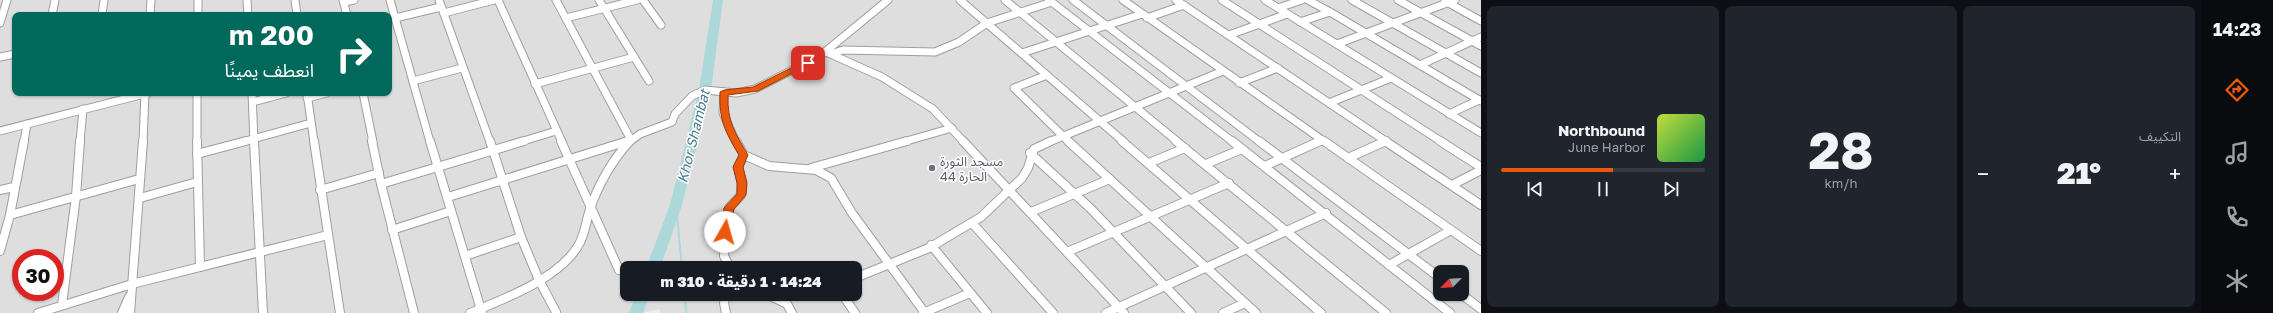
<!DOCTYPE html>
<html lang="ar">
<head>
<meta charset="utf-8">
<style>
	body { margin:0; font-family:"Golos Text","Noto Sans Arabic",sans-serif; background:#20242c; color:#f1f3f6; direction:rtl; height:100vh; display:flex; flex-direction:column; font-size:15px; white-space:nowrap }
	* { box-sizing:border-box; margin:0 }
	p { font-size:13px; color:#9ea1a6 }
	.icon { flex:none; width:22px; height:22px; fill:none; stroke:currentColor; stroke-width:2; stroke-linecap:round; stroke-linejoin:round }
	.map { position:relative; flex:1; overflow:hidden; direction:ltr }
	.side { display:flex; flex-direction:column; gap:6px; padding:6px; background:#0d0f14; width:720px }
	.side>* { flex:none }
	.banner { position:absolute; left:12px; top:12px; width:380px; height:84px; border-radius:8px; box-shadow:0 1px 3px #0004; direction:rtl; background:#00695c; color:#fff; overflow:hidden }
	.needle { width:26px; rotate:246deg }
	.controls { position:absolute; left:1433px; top:265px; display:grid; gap:8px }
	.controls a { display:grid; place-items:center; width:36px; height:36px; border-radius:8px; background:#171b24; box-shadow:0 1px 3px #0004; font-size:20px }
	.speed { position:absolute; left:12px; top:249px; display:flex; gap:8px; font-size:20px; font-weight:700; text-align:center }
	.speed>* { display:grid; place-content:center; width:52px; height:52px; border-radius:50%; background:#171b24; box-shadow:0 1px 3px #0004; line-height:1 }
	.speed .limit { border:6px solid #d22; background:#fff; color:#111 }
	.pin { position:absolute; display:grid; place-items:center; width:34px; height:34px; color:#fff; margin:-17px; border-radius:8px; box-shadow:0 2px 6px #0006 }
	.me { position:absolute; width:44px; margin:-22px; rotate:7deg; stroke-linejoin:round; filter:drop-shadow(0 0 3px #0008) }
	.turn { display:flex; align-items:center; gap:14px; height:84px; padding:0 12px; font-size:18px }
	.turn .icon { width:52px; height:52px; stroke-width:2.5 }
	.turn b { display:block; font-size:28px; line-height:34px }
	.big { font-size:30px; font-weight:800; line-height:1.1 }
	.side .tile { flex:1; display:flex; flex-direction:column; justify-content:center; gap:6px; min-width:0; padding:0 14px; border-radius:8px; background:#20242c }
	.side .dial { align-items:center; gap:0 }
	.dial b { font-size:52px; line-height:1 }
	.song { display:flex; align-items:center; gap:12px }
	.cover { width:48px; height:48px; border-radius:6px; background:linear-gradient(135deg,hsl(70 70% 55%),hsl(140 70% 35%)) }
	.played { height:4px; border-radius:2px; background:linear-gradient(90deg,#ea580c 55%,#363941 55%) }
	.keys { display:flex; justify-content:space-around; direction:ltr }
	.heat { display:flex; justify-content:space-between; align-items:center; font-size:22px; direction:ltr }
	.side .tiles { flex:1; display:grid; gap:6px; grid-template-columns:repeat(3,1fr) }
	.trip { position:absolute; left:620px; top:261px; width:242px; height:40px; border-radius:8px; background:#171b24; box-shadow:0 1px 3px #0004; font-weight:800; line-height:40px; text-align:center; direction:rtl }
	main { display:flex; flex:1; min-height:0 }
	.tab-bar { display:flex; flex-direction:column; width:72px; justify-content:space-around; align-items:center; background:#090b0e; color:#9ea1a6 }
	.tab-bar .icon { width:28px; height:28px }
	.tab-bar .current { color:#ea580c }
	.tab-bar b { font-size:18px; color:#f1f3f6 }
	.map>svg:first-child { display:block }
</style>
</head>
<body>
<main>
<nav class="tab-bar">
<b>14:23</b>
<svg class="icon current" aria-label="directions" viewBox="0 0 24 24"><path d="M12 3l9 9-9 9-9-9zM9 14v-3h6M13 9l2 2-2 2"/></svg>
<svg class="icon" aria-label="music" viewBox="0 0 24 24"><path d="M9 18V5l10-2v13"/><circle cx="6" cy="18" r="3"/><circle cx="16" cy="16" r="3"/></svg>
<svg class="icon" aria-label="phone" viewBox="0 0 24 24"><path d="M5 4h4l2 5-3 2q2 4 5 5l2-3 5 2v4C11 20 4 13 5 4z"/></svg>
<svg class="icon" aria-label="climate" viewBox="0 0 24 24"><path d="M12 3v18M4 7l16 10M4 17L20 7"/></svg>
</nav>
<section class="side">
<div class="tiles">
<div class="tile"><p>التكييف</p>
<div class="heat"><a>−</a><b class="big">21°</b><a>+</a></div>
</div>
<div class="tile dial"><b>28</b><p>km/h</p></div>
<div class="tile">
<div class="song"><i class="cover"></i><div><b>Northbound</b><p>June Harbor</p></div></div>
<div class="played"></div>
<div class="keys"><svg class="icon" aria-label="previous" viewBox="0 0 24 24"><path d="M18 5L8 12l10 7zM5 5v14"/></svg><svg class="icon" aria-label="pause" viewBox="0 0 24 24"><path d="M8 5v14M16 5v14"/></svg><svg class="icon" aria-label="next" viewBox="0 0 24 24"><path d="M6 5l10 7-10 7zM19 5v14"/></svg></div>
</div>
</div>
</section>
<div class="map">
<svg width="1481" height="313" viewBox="0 0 1481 313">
	<rect width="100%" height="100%" fill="#f0ece8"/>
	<path fill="#dedede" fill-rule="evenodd" d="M0,0H1481V313H661L659,309L642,313H0ZM15,15H389V93H15ZM21,258H55V292H21ZM627,268H855V294H627ZM1440,272H1462V294H1440Z"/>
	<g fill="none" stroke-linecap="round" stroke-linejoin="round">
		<g stroke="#add8d9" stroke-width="2">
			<path d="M676,205L682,268"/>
			<path d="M685,294L686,313"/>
		</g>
		<g fill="#add8d9" fill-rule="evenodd">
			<path d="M713,0H723L711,90L682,205L660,268H646L670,205L699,90Z"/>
			<path d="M636,294H650L643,313H629Z"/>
		</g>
		<g stroke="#9e9e9e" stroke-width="9">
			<g id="street-far1">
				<path d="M198,0V15"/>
				<path d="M247,0L248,15"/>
				<path d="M295,0L297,15"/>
				<path d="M343,0L347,15"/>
				<path d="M390,0L430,142"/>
				<path d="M439,0L490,142"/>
				<path d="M498,0L562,142"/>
				<path d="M556,0L631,140L625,142"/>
				<path d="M599,0L649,81"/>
				<path d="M643,0L661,25"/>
				<path d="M960,0L1124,142"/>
				<path d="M1005,0L1178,142"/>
				<path d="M1049,0L1233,142"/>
				<path d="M1073,0L1260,142"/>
				<path d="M1123,0L1325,142"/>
				<path d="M1176,0L1387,142"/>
				<path d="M1222,0L1442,142"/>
				<path d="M1265,0L1278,8L1302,0"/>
				<path d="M1352,0L1481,73"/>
				<path d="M1398,0L1481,46"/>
				<path d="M1445,1L1481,21"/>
				<path d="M344,2L354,0"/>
				<path d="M1278,8L1481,133"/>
				<path d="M1330,12L1481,101"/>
				<path d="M444,13L494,0"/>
				<path d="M52,15L55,0"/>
				<path d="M102,15L104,0"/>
				<path d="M150,15L151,0"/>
				<path d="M395,18L441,7"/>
				<path d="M566,18L637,0"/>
				<path d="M1147,18L1184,5"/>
				<path d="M1300,22L1330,12L1308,0"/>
				<path d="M0,23L7,0"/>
				<path d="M1229,35L1287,14"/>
				<path d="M1337,44L1455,0"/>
				<path d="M826,52L882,77L933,109L964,142"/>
				<path d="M1022,53L1142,14"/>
				<path d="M831,54L843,50L935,52L959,42L987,23L1052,2"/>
				<path d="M0,57L15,54"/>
				<path d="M1420,65L1481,37"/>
				<path d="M1047,75L1014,88L1069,142"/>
				<path d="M413,81L462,68"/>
				<path d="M1239,83L1278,68"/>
				<path d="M535,84L634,57"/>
				<path d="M724,92L723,113L736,142"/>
				<path d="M197,93V142"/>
				<path d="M252,93L254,142"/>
				<path d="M307,93L314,142"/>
				<path d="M363,93L373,142"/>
				<path d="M307,98L327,93"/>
				<path d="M253,102L286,93"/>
				<path d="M1329,103L1391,78"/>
				<path d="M1449,114L1479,100"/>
				<path d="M0,131L148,93"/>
				<path d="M24,142L27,124"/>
				<path d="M80,142L83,109"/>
				<path d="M143,142L145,93"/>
				<path d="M242,142L311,123"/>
				<path d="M520,142L556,131"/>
				<path d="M629,142L640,134L672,122L675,114L692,96L705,90L736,93L755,89L820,56L888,0"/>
				<path d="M903,142L952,128"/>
				<path d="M1049,142L1223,71"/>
				<path d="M1318,142L1322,140"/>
				<path d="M1384,142L1386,141"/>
			</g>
		</g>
		<g stroke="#9e9e9e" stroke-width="10">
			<g id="street">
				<path d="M197,141L200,267"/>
				<path d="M254,141L263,313"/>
				<path d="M314,141L340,313"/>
				<path d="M372,141L381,184L414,313"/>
				<path d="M430,141L482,313"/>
				<path d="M490,141L521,237L539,280L556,312"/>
				<path d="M561,141L619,270"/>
				<path d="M736,141L744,155L769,166L816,170L831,178L852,213L925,313"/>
				<path d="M963,141L1124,313"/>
				<path d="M1068,141L1256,313"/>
				<path d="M1122,141L1321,313"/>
				<path d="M1176,141L1386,313"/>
				<path d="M1232,141L1450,313"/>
				<path d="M1259,141L1440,278"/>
				<path d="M1324,141L1481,251"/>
				<path d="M1385,141L1481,205"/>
				<path d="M1440,141L1481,167"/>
				<path d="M1030,153L1090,208L1191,313"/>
				<path d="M197,154L246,141"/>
				<path d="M1348,158L1386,141"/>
				<path d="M1149,163L1185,148"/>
				<path d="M1206,164L1242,149"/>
				<path d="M1265,166L1320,141"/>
				<path d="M811,168L907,141"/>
				<path d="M381,184L524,141"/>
				<path d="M1452,185L1481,170"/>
				<path d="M0,190L14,187"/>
				<path d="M320,190L379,173"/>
				<path d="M448,197L628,141"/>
				<path d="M140,198L197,182"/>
				<path d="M1031,212L1110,179"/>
				<path d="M10,215L139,179"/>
				<path d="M973,224L1053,313"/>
				<path d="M392,230L451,211"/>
				<path d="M931,245L987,313"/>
				<path d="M0,251L10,215L24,141"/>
				<path d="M1067,252L1229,183"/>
				<path d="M465,256L521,237"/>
				<path d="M1389,265L1451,230"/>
				<path d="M730,268L724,256L726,220L729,208L741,195L742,183L738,167L744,155"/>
				<path d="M855,278L929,248L981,217L1022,178L1028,168L1034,149L1051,141"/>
				<path d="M726,294L724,303L726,313"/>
				<path d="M766,294L787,304L792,313"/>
				<path d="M842,294L855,313"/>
				<path d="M1461,294L1481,309"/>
				<path d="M62,305L76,196L80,141"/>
				<path d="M38,313L132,284L328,235"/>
				<path d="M122,313L129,297"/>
				<path d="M130,313L143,141"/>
				<path d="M470,313C504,299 558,279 578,246C585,235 586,221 590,209C598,185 613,159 630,141"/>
				<path d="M923,313L970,293"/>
				<path d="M1106,313L1326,213"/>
				<path d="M1223,313L1245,303"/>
			</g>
		</g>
		<use href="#street-far1" stroke="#fff" stroke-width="7"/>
		<use href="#street" stroke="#fff" stroke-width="8"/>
	</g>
	<path fill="#ea580c" stroke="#983908" d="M805,61L812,63L758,91L728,95C727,121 735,133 748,155L743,167L747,183L746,195L734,209L728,235H721L720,232L724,208L737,194V183L733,167L739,155C725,131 719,121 720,92L724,90L753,87Z"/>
	<circle fill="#6b7280" stroke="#fff" stroke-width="1.5" cx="932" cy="168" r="4"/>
	<g text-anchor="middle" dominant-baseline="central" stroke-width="3" stroke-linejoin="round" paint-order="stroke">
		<g font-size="13" fill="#5b616d" stroke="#fff" text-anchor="start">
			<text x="940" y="161">مسجد الثورة<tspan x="940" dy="15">الحارة 44</tspan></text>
		</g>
		<g font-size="14" font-style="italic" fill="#4c7c90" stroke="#fff">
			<text transform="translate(693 136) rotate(-76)">Khor Shambat</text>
		</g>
	</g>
</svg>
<div class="controls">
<a><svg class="needle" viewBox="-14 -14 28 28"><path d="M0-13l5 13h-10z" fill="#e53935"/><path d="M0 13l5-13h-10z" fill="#9ea1a6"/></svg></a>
</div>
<div class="speed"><div class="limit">30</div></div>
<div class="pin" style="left:808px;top:63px;background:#d93025"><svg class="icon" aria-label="arrive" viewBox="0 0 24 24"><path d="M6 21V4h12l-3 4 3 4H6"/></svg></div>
<svg class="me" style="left:725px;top:232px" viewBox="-20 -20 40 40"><circle r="19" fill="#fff"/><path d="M0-13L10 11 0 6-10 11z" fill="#ea580c"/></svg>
<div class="trip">14:24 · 1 دقيقة · 310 m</div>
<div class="banner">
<div class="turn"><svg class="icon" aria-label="right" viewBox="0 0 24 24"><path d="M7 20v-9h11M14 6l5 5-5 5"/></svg><div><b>200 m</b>انعطف يمينًا</div></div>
</div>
</div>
</main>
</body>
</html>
